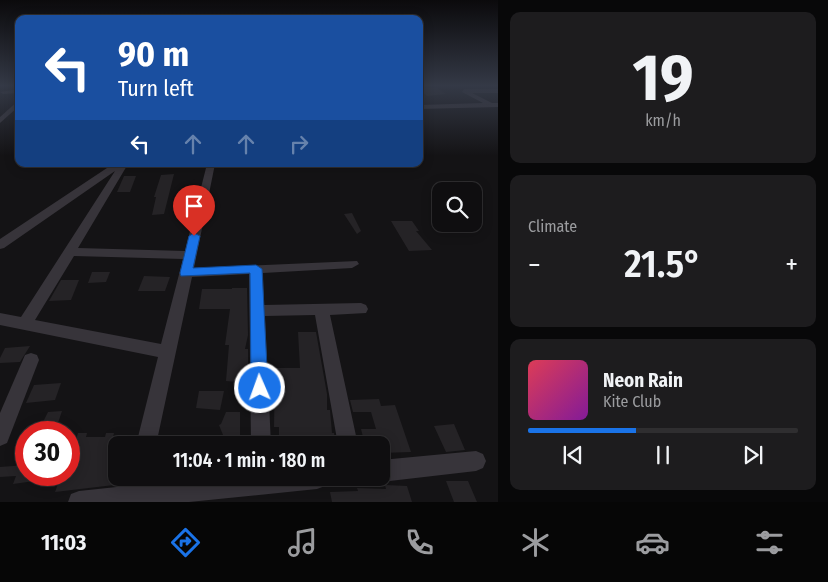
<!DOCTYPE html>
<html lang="en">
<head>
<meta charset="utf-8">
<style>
	body { margin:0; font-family:"Fira Sans Condensed",sans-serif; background:#1d1c1e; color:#f1f3f6; height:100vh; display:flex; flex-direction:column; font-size:19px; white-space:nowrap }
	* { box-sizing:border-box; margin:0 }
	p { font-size:16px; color:#9b9c9f }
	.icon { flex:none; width:28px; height:28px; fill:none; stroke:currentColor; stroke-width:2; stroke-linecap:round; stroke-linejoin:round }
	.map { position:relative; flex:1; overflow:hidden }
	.sheet { display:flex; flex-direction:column; gap:12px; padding:12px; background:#080809; width:330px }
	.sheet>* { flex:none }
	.top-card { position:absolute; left:15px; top:15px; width:408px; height:152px; border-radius:10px; box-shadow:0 2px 12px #0003,0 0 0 1px #2f2e30; background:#1a4fa0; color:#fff; overflow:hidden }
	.controls { position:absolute; left:432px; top:182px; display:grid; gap:10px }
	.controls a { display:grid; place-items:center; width:50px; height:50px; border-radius:10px; background:#0f0e10; box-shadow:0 2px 12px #0003,0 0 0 1px #2f2e30; font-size:25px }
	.speed { position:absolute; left:15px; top:421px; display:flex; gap:10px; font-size:25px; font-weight:700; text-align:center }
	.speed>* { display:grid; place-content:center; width:65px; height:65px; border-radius:50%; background:#0f0e10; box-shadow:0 2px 12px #0003,0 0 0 1px #2f2e30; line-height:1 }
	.speed .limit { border:8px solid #d22; background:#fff; color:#111 }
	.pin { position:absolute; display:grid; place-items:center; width:42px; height:42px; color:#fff; margin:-51px -21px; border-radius:50% 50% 50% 0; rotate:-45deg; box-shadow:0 0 5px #0007 }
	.pin .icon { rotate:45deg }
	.me { position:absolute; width:55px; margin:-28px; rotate:358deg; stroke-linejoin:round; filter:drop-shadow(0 0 4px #0008) }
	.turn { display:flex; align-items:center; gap:18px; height:105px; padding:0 20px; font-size:22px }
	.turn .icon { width:65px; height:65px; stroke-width:2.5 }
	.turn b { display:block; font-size:35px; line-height:42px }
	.lanes { display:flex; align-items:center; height:48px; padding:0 20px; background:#0003; justify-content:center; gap:25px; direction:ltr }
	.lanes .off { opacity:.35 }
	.big { font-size:38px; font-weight:600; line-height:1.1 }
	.sheet .tile { flex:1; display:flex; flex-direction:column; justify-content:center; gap:8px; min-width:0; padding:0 18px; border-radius:10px; background:#1d1c1e }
	.sheet .dial { align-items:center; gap:0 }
	.dial b { font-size:65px; line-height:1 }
	.song { display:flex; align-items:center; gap:15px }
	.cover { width:60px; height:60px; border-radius:8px; background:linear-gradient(135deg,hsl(350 70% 55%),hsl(290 70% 35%)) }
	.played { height:5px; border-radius:2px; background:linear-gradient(90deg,#1a73e8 40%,#2f2e30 40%) }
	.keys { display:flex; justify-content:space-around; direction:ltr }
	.heat { display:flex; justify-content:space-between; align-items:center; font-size:28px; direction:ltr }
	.trip { position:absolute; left:108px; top:436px; width:282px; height:50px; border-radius:10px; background:#0f0e10; box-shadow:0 2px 12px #0003,0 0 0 1px #2f2e30; font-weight:600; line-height:50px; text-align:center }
	.menu { display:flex; height:80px; justify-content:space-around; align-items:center; background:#060606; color:#9b9c9f }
	.menu .icon { width:35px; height:35px }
	.menu .active { color:#1a73e8 }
	.menu b { font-size:22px; color:#f1f3f6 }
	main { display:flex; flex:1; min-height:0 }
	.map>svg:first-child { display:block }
</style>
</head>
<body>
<main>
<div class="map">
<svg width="498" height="502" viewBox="0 0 498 502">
	<rect width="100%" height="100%" fill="#141315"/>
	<g fill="#252326">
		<path d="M419,88H437L446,94L427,96Z"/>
		<path d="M174,174L164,214L152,215L156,197H154L161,175Z"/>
		<path d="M124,176H136L130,192H117Z"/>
		<path d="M352,213L361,231L357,234L344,214Z"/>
		<path d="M391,221H412L419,231H416L432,250L409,251Z"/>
		<path d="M92,272H110L106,282L88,283Z"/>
		<path d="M144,276L170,277L165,291H138Z"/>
		<path d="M61,280H79L71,300L49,301Z"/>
		<path d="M232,288H247L248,335L245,349H248V383L226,381L229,345H225L230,309H199L202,289H232Z"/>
		<path d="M298,332H316L327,394V410H330L332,433H334L336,445H279V427H274L275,368H300Z"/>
		<path d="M30,346L20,362L0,363V358L5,348Z"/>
		<path d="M61,383L55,400L26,403L34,385Z"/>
		<path d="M199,391H224L220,410L196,408Z"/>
		<path d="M379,399L381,406L395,405L411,452L381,453V445H365L361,429H376L371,412H353L350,400Z"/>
		<path d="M62,411L58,423L42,424L48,412Z"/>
		<path d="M226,412H240V445H227L219,425L221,424Z"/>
		<path d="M454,424L465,450L446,452L434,426Z"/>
		<path d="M78,433H87L86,437H105L106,433H114L113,437H116V474L114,485L55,492L61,476H69V463Z"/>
		<path d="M26,465V475H49V479L13,484L16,476L0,477V467Z"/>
		<path d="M446,481H468L477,502H454Z"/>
		<path d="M385,485L407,486L412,502H332L330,492L358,491L357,488L386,489Z"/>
	</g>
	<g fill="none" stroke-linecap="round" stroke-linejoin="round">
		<g fill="#37343a" fill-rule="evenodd">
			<path d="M19,89V93L3,94L0,92Z"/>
			<path d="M464,89H498V93H472L492,103H498V107L419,109V105L483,103L462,92Z"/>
			<path d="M19,100V106L0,123V117Z"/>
			<path d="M113,164H128L78,248L185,251L207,164H215L194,268L357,261L359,264L352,268L263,273L264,305L361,303L366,305L368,309L366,313L330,315L358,445H338L315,315L265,316L271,445H251L249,274L192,277L156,445H136L158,357L0,325V313L21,317L115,171L4,248L0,249V239ZM74,256L183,259L161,344L35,320Z"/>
			<path d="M31,353L37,355L39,360L7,443L0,446V413L25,355Z"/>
			<path d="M476,451L483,454L486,461L483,468L476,471L381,482L373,478H381V460Z"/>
			<path d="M128,478H150L148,484L212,478H328L325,486L317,489L189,502H68L71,494L79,491L126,486Z"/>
		</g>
	</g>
	<linearGradient id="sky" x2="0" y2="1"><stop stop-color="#0b0a0c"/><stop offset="0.55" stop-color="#343946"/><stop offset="1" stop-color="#343946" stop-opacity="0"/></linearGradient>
	<rect width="498" height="156" fill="url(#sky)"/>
	<path fill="#1a73e8" stroke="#114b97" d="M194,233L200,236L193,268L256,265L262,269L268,388L265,393L260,395L254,393L251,388L250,273L181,276L180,273L189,236Z"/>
</svg>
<div class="controls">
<a><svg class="icon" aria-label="search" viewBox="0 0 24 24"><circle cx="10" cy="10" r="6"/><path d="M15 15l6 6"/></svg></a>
</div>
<div class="speed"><div class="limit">30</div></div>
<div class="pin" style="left:194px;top:236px;background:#d93025"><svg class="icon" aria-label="arrive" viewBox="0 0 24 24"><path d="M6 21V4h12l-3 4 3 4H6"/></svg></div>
<svg class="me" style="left:260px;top:388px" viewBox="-20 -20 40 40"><circle r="17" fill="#1a73e8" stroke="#fff" stroke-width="3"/><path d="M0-11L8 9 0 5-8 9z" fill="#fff"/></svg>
<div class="trip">11:04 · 1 min · 180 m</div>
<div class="top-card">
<div class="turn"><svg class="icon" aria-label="left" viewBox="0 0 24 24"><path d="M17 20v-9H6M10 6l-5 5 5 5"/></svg><div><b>90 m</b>Turn left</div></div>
<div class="lanes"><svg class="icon" aria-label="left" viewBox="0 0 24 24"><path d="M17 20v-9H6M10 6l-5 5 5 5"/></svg><svg class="icon off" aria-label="ahead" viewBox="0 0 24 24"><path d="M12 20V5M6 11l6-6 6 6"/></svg><svg class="icon off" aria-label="ahead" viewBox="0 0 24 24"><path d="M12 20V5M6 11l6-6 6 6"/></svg><svg class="icon off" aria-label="right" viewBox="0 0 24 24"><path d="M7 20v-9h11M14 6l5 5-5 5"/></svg></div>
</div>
</div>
<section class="sheet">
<div class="tile dial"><b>19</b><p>km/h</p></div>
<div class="tile"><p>Climate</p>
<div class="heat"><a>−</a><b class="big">21.5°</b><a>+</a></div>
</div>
<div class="tile">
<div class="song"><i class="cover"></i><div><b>Neon Rain</b><p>Kite Club</p></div></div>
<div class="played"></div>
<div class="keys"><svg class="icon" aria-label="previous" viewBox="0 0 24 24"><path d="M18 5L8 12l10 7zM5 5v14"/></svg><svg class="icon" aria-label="pause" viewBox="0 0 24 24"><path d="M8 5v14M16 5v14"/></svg><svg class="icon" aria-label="next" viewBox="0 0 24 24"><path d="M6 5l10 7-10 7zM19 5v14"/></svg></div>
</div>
</section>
</main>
<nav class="menu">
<b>11:03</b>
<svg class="icon active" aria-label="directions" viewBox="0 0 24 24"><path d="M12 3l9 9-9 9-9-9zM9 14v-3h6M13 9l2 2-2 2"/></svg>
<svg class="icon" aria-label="music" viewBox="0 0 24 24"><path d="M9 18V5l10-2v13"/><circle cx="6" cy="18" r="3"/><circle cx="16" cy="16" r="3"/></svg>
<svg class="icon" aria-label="phone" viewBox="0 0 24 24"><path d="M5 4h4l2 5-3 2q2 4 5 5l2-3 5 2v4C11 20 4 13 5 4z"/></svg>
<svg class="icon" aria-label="climate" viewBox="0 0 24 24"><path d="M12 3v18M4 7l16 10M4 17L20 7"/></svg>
<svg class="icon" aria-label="car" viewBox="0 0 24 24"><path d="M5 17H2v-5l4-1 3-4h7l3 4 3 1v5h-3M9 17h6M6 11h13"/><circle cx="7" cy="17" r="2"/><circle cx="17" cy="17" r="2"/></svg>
<svg class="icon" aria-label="filters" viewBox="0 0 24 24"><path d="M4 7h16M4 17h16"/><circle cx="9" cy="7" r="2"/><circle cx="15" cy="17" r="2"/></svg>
</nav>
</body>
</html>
